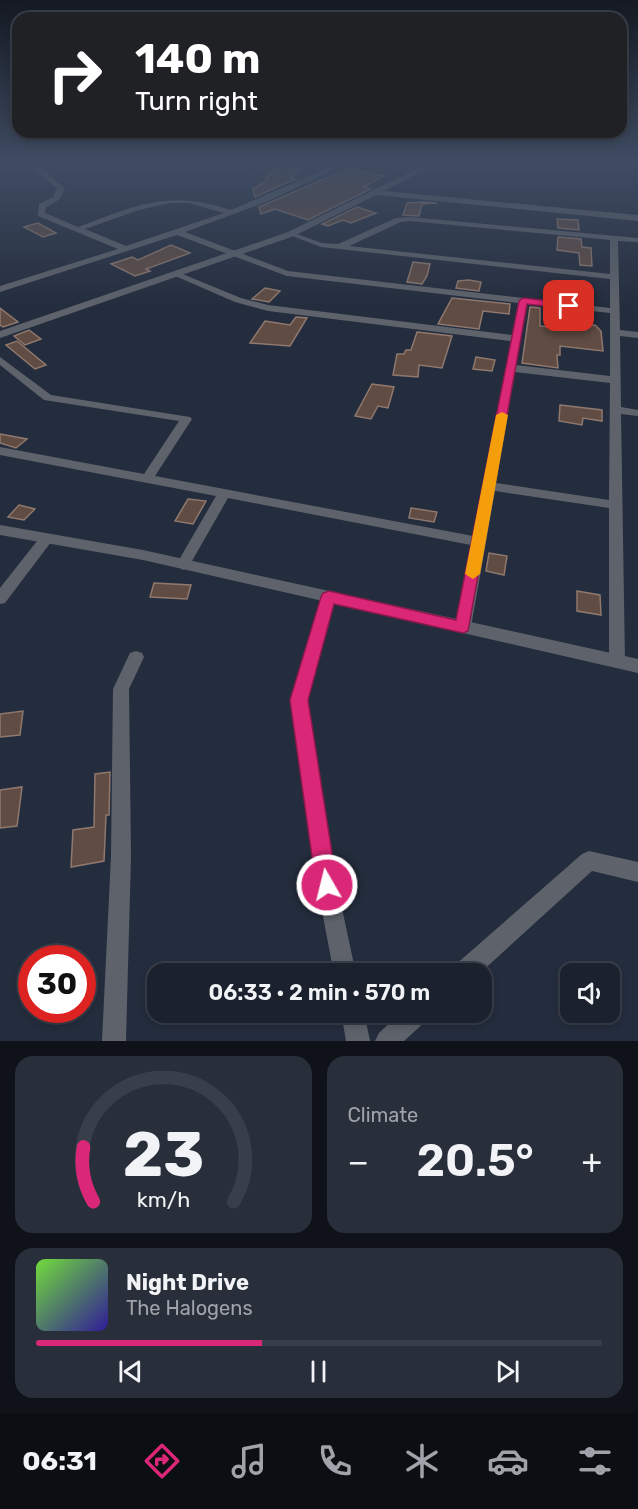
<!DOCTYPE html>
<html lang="en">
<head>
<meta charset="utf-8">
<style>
	body { margin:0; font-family:Rubik,sans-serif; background:#282f3a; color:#f1f3f6; height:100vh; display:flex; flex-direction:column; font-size:22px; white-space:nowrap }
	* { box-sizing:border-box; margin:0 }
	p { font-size:20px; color:#a0a4aa }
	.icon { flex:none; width:33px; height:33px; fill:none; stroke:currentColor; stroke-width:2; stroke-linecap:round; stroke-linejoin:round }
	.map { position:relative; height:1041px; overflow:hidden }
	.details { display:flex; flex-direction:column; gap:15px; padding:15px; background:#0f1319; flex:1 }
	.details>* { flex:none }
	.guide { position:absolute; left:12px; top:12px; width:615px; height:126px; border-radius:18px; box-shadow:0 3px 9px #0003,0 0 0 2px #393f4a; background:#202124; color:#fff; overflow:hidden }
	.fabs { position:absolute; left:560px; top:963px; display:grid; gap:12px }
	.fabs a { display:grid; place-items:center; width:60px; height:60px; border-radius:12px; background:#1b222e; box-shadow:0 3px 9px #0003,0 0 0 2px #393f4a; font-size:30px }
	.speed { position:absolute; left:18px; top:945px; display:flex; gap:12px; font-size:30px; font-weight:700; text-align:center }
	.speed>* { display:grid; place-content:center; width:78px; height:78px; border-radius:50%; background:#1b222e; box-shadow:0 3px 9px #0003,0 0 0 2px #393f4a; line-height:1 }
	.speed .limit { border:9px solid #d22; background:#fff; color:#111 }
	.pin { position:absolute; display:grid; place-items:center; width:51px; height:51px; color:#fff; margin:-26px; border-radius:12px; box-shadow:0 3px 9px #0006 }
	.me { position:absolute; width:66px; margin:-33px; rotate:352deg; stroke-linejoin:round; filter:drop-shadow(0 0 4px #0008) }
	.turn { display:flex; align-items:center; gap:21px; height:126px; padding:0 24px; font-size:27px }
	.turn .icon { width:78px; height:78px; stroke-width:2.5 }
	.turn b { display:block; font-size:42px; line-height:51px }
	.big { font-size:45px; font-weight:600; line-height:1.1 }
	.details .widget { flex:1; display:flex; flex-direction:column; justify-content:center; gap:9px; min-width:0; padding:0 21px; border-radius:18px; background:#282f3a }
	.details .dial { align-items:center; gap:0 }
	.dial svg { height:156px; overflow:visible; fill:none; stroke:#393f4a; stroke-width:7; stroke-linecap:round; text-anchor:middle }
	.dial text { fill:#f1f3f6; stroke:none }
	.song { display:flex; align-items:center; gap:18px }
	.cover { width:72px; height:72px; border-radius:9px; background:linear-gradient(135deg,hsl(100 70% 55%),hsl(250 70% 35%)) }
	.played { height:6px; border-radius:3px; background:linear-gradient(90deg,#db2777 40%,#393f4a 40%) }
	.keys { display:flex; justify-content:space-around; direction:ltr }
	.heat { display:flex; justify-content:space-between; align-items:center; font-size:33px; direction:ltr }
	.details .tiles { flex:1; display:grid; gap:15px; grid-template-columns:1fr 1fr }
	.widget:last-child { grid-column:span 2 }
	.trip { position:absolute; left:147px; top:963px; width:345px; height:60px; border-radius:18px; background:#1b222e; box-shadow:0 3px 9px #0003,0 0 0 2px #393f4a; font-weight:600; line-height:60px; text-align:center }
	.tab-bar { display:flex; height:96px; justify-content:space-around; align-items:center; background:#0b0e12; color:#a0a4aa }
	.tab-bar .icon { width:42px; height:42px }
	.tab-bar .on { color:#db2777 }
	.tab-bar b { font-size:27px; color:#f1f3f6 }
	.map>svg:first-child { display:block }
</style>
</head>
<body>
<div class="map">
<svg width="638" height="1041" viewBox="0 0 638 1041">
	<rect width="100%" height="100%" fill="#242d3d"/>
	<g fill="#604c43" stroke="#8f786e" stroke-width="1.5">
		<path d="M279,165L302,167L291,178L296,179L255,197L253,189L269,179L265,178Z"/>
		<path d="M347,169L384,176L363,187L371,189L308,220L275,209L261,214L259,207Z"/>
		<path d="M422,202L437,203L422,204L419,216L403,215L407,203Z"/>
		<path d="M357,207L376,213L351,223L343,220L328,226L322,224Z"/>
		<path d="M557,219L578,220L579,230L558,228Z"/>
		<path d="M38,223L56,233L43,237L24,227Z"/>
		<path d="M558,237L581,239L582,247L591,248L592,266L580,265L579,253L557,250Z"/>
		<path d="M171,245L190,253L146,269L150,271L135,276L111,264L132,257L138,260Z"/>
		<path d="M413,262L430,264L427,276L422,284L407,282Z"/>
		<path d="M469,280L481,282L479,291L456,288L458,281Z"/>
		<path d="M265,288L280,291L269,302L252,299Z"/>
		<path d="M452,298L510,304L509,314L483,311L479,329L438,324Z"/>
		<path d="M530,307L540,308V326L563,328L595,325L601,331L603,351L560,346V355H557L558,368L522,363Z"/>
		<path d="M0,308L18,322L3,327L0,325Z"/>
		<path d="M296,317L307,318L290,346L250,343L265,321L290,325Z"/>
		<path d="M29,330L41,339L25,345L14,336Z"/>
		<path d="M417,332L452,336L442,368L419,365L418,377L393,375L397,354H404L406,350H411Z"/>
		<path d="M17,341L46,365L35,369L6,345Z"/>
		<path d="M476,357L495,360L492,371L473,369Z"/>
		<path d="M372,384L394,387L388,408L378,406L371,419L355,416Z"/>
		<path d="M560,405L602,410V421L583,418L582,425L559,421Z"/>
		<path d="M0,434L27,439L16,448L0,443Z"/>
		<path d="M188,499L206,501L193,524L175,521Z"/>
		<path d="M19,505L35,509L24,520L8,517Z"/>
		<path d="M411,508L437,512L434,522L409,518Z"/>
		<path d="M489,553L507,556L504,575L486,571Z"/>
		<path d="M154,583L191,585L187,599L150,597Z"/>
		<path d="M577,591L600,595L601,615L577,611Z"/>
		<path d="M23,711L20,735L0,737V714Z"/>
		<path d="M110,772L109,815H106L104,861L71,867L73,830L94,827L95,774Z"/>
		<path d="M22,787L17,826L0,828V790Z"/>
	</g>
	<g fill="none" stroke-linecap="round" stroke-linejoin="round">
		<g fill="#5e636b" fill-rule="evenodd">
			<path d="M28,162H35L65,189L59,200L46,207L45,213L78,227C137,205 168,189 231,210L342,162H351L266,202L185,232L288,271L610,308V279L321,247L287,234L291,232L322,243L338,244L396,218L410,217L638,238V242L618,241L620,330L638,332V338L620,336L621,407L638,410V416L621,414L625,661L623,665L617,667L611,665L609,661V508L495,491L471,627L469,631L463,633L457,631L455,627L471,545L228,498L188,568L183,570L176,565L216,496L0,455V447L144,474L179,421L44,400L0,365V357L51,395L190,417L192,419L155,476L473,536L511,341L268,311L235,302L173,275L180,273L241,298L268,305L512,335L518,303L287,276L177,235L0,292V286L118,249L38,216L39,204L53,197L57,189ZM170,203H188L224,213L126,246L85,229L139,210ZM410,221L610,240V274L349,246L401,222ZM527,304L610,313V376L516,365ZM515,372L610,383L609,500L496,483Z"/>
			<path d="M514,162H637L431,168L428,166L431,164Z"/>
			<path d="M46,534L51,536L53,539L51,542L5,603L0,604V588L41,536Z"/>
			<path d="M329,592L334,593L336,597L308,700L337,885L356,974H334L317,885L290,700L322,597L324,593Z"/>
			<path d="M136,651L142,653L144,657L129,689L131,856L126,1041H102L111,856L113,689L130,653Z"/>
			<path d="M589,851L638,862V882L592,871L479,974H451L454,966L582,854Z"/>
			<path d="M341,1012H364L370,1041H346Z"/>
			<path d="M401,1012H430L427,1020L404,1041H375L379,1033Z"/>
		</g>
		<g fill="#5e636b" fill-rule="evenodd">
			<path d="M431,162H441L384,191L638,215V221L376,195L294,236L0,338V331L288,232Z"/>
			<path d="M0,525L143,550L638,659V673L143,560L0,535Z"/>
		</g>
	</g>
	<linearGradient id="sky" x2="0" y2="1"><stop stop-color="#141922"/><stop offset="0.53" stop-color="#3f4c62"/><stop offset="1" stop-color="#3f4c62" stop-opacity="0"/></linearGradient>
	<rect width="638" height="308" fill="url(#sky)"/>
	<path fill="#db2777" stroke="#8e194d" stroke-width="1.5" d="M523,298L569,303L574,306L569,309L527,304L468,631L463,633L334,604L308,700L337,885L334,893L327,896L319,893L316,885L290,700L321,597L323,593L329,591L456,620L519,301Z"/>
	<path fill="#f59e0b" d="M502,412L508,415L480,574L473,579L465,574L496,415Z"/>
</svg>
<div class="fabs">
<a><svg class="icon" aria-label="sound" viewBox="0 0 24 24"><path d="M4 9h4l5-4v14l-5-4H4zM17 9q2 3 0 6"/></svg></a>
</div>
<div class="speed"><div class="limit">30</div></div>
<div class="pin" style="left:569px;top:306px;background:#d93025"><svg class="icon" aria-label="arrive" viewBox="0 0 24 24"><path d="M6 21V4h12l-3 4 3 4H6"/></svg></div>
<svg class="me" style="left:327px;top:885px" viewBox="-20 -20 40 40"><circle r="17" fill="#db2777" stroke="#fff" stroke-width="3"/><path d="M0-11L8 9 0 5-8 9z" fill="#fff"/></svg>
<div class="trip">06:33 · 2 min · 570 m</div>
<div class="guide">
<div class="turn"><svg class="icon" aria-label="right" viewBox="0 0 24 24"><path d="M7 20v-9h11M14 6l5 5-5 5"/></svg><div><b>140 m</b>Turn right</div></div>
</div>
</div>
<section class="details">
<div class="tiles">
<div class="widget dial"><svg viewBox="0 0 100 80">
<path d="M14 69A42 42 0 1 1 86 69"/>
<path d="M14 69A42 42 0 0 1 9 41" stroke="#db2777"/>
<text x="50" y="56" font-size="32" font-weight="700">23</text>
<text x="50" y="72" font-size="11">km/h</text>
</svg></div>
<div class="widget"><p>Climate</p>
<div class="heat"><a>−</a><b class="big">20.5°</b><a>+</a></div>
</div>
<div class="widget">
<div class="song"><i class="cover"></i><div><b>Night Drive</b><p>The Halogens</p></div></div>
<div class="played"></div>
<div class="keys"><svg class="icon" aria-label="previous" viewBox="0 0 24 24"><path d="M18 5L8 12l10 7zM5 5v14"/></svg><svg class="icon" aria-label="pause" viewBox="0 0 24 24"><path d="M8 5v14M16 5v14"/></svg><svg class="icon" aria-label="next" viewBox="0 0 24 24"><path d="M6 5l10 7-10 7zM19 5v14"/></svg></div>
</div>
</div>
</section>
<nav class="tab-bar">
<b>06:31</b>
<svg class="icon on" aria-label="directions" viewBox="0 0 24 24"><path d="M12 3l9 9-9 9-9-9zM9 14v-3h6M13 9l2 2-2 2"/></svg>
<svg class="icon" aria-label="music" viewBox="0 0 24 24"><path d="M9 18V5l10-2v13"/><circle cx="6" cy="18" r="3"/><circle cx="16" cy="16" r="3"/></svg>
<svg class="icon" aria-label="phone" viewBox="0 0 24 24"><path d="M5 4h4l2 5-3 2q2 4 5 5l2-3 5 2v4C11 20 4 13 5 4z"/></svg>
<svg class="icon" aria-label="climate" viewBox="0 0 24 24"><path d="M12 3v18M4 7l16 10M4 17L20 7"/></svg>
<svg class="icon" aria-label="car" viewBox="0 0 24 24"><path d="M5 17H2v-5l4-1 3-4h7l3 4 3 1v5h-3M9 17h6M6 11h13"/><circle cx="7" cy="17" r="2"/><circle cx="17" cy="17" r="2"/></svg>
<svg class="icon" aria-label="filters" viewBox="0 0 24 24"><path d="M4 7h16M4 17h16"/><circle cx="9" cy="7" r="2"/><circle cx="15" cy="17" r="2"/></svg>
</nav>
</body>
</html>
